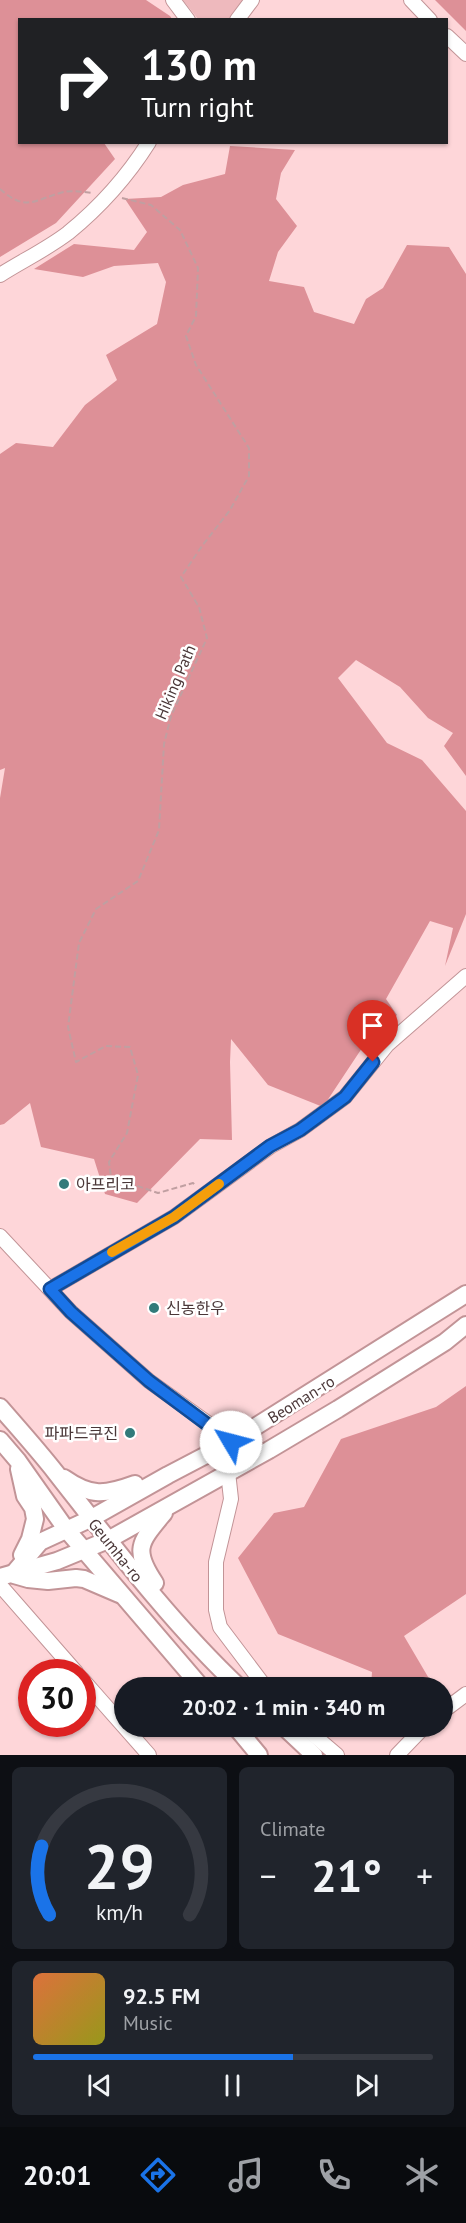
<!DOCTYPE html>
<html lang="en">
<head>
<meta charset="utf-8">
<style>
	body { margin:0; font-family:"PT Sans","Noto Sans KR",sans-serif; background:#20242c; color:#f1f3f6; height:100vh; display:flex; flex-direction:column; font-size:22px; white-space:nowrap }
	* { box-sizing:border-box; margin:0 }
	p { font-size:20px; color:#9ea1a6 }
	.icon { flex:none; width:33px; height:33px; fill:none; stroke:currentColor; stroke-width:2; stroke-linecap:round; stroke-linejoin:round }
	.map { position:relative; height:1755px; overflow:hidden }
	.panel { display:flex; flex-direction:column; gap:12px; padding:12px; background:#0d0f14; flex:1 }
	.panel>* { flex:none }
	.hud { position:absolute; left:18px; top:18px; width:430px; height:126px; border-radius:0px; box-shadow:0 2px 4px #0004; background:#202124; color:#fff; overflow:hidden }
	.speed { position:absolute; left:18px; top:1659px; display:flex; gap:12px; font-size:30px; font-weight:700; text-align:center }
	.speed>* { display:grid; place-content:center; width:78px; height:78px; border-radius:50%; background:#171b24; box-shadow:0 2px 4px #0004; line-height:1 }
	.speed .limit { border:9px solid #d22; background:#fff; color:#111 }
	.pin { position:absolute; display:grid; place-items:center; width:51px; height:51px; color:#fff; margin:-62px -26px; border-radius:50% 50% 50% 0; rotate:-45deg; box-shadow:0 0 6px #0007 }
	.pin .icon { rotate:45deg }
	.me { position:absolute; width:66px; margin:-33px; rotate:307deg; stroke-linejoin:round; filter:drop-shadow(0 0 4px #0008) }
	.turn { display:flex; align-items:center; gap:21px; height:126px; padding:0 24px; font-size:27px }
	.turn .icon { width:78px; height:78px; stroke-width:2.5 }
	.turn b { display:block; font-size:42px; line-height:51px }
	.big { font-size:45px; font-weight:700; line-height:1.1 }
	.panel .card { flex:1; display:flex; flex-direction:column; justify-content:center; gap:9px; min-width:0; padding:0 21px; border-radius:9px; background:#20242c }
	.panel .dial { align-items:center; gap:0 }
	.dial svg { height:156px; overflow:visible; fill:none; stroke:#363941; stroke-width:7; stroke-linecap:round; text-anchor:middle }
	.dial text { fill:#f1f3f6; stroke:none }
	.song { display:flex; align-items:center; gap:18px }
	.cover { width:72px; height:72px; border-radius:9px; background:linear-gradient(135deg,hsl(20 70% 55%),hsl(60 70% 35%)) }
	.played { height:6px; border-radius:3px; background:linear-gradient(90deg,#1a73e8 65%,#363941 65%) }
	.keys { display:flex; justify-content:space-around; direction:ltr }
	.heat { display:flex; justify-content:space-between; align-items:center; font-size:33px; direction:ltr }
	.panel .tiles { flex:1; display:grid; gap:12px; grid-template-columns:1fr 1fr }
	.card:last-child { grid-column:span 2 }
	.trip { position:absolute; left:114px; top:1677px; width:339px; height:60px; border-radius:30px; background:#171b24; box-shadow:0 2px 4px #0004; font-weight:700; line-height:60px; text-align:center }
	.tabs { display:flex; height:96px; justify-content:space-around; align-items:center; background:#090b0e; color:#9ea1a6 }
	.tabs .icon { width:42px; height:42px }
	.tabs .selected { color:#1a73e8 }
	.tabs b { font-size:27px; color:#f1f3f6 }
	.map>svg:first-child { display:block }
</style>
</head>
<body>
<div class="map">
<svg width="466" height="1755" viewBox="0 0 466 1755">
	<rect width="100%" height="100%" fill="#fed6d9"/>
	<path fill="#eeb9bd" d="M183,0H245L231,20L198,19Z"/>
	<g fill="#dd9097">
		<path d="M0,0H146L170,16L172,19L20,20V142L104,143L115,159L56,223L0,257Z"/>
		<path d="M435,0H466V31Z"/>
		<path d="M230,146L295,150L281,173L276,199L297,226L278,252L269,281L304,287L314,312L354,324L366,299L383,288L407,245L449,247L466,274V776L444,746L453,733L428,718L400,687L356,660L338,678L387,743L422,760L466,811V914L445,966L453,928L430,921L386,999L397,1015L366,1042L323,1107L268,1085L231,1039L230,1062L232,1140L200,1139L137,1203L105,1194L94,1159L41,1147L30,1103L4,1124L0,1125V798L5,768L0,770V454L16,443L53,447L85,405L117,380L106,355L157,324L166,282L158,263L114,266L83,277L34,269L74,244L134,250L147,232L125,199L161,197L183,185L225,174Z"/>
		<path d="M466,1386V1594L404,1636L434,1687H371L372,1672L278,1634L238,1558L274,1513L304,1507L341,1439L436,1407Z"/>
	</g>
	<g fill="none" stroke-linecap="round" stroke-linejoin="round">
		<g stroke="#c29497" stroke-width="16">
			<g id="minor">
				<path d="M173,0L188,20"/>
				<path d="M411,0L430,20"/>
				<path d="M237,20L252,0"/>
				<path d="M447,36L466,54"/>
				<path d="M0,275C22,261 47,249 68,233C100,207 127,177 149,142"/>
				<path d="M0,1236L71,1312L149,1381L220,1432L231,1442L246,1462"/>
				<path d="M50,1289L174,1217L271,1146L300,1130L345,1097L387,1045L466,976"/>
				<path d="M228,1472L231,1499L216,1562V1610L220,1627L266,1688"/>
				<path d="M0,1585L76,1672"/>
				<path d="M82,1679L149,1755"/>
				<path d="M442,1712L466,1694"/>
				<path d="M303,1726L337,1755"/>
				<path d="M397,1755L425,1726"/>
			</g>
		</g>
		<g stroke="#c29497" stroke-width="20">
			<g id="major">
				<path d="M0,1407C19,1429 38,1450 56,1473C114,1547 171,1623 240,1688"/>
				<path d="M0,1440L18,1461L66,1529L202,1688"/>
				<path d="M19,1469L25,1496L33,1508L35,1519L30,1539L22,1555"/>
				<path d="M64,1478C91,1497 105,1495 135,1484"/>
				<path d="M13,1574L40,1542L90,1519L168,1475L231,1442L466,1294"/>
				<path d="M14,1575L28,1579L48,1581L76,1578L84,1579L119,1594"/>
				<path d="M0,1577L57,1561L108,1540L269,1450L338,1409L445,1342L466,1325"/>
				<path d="M155,1583C132,1549 140,1542 164,1513"/>
				<path d="M235,1726L259,1755"/>
				<path d="M283,1726L314,1755"/>
			</g>
		</g>
		<g stroke="#c09fa1" stroke-width="2" stroke-dasharray="6 3" stroke-linecap="butt">
			<path d="M0,189C27,213 35,199 64,192C73,190 84,192 92,193"/>
			<path d="M122,198L151,205L180,230L198,268L196,316L186,336L196,365L249,448V476L230,510L202,546L181,577L199,607L207,638L171,716L164,744L159,830L138,881L96,909L79,943L68,1027L76,1062L106,1046L130,1047L138,1075L127,1133L109,1162L111,1177L158,1193L193,1183L195,1185"/>
		</g>
		<use href="#minor" stroke="#fff" stroke-width="14"/>
		<use href="#major" stroke="#fff" stroke-width="16"/>
	</g>
	<g fill="none" stroke-linecap="round" stroke-linejoin="round">
		<g stroke="#114b97" stroke-width="15">
			<path id="route" d="M231,1442L149,1381L71,1312L50,1289L174,1217L270,1146L300,1130L345,1097L373,1062"/>
		</g>
		<use href="#route" stroke="#1a73e8" stroke-width="10"/>
		<path stroke="#f59e0b" stroke-width="10" d="M112,1252L174,1217L219,1184"/>
	</g>
	<g fill="#327b7a" stroke="#fff" stroke-width="2">
		<circle cx="64" cy="1184" r="6"/>
		<circle cx="154" cy="1308" r="6"/>
		<circle cx="130" cy="1433" r="6"/>
	</g>
	<g text-anchor="middle" dominant-baseline="central" stroke-width="5" stroke-linejoin="round" paint-order="stroke">
		<g font-size="16" fill="#4a3738" stroke="#fff">
			<text transform="translate(175 682) rotate(-67)">Hiking Path</text>
			<text transform="translate(301 1399) rotate(-32)">Beoman-ro</text>
			<text transform="translate(116 1550) rotate(51)">Geumha-ro</text>
		</g>
		<g font-size="16" fill="#4a3738" stroke="#fff" text-anchor="start">
			<text x="76" y="1184">아프리코</text>
			<text x="166" y="1308">신농한우</text>
			<text x="118" y="1433" text-anchor="end">파파드쿠진</text>
		</g>
	</g>
</svg>
<div class="speed"><div class="limit">30</div></div>
<div class="pin" style="left:373px;top:1062px;background:#d93025"><svg class="icon" aria-label="arrive" viewBox="0 0 24 24"><path d="M6 21V4h12l-3 4 3 4H6"/></svg></div>
<svg class="me" style="left:231px;top:1442px" viewBox="-20 -20 40 40"><circle r="19" fill="#fff"/><path d="M0-13L10 11 0 6-10 11z" fill="#1a73e8"/></svg>
<div class="trip">20:02 · 1 min · 340 m</div>
<div class="hud">
<div class="turn"><svg class="icon" aria-label="right" viewBox="0 0 24 24"><path d="M7 20v-9h11M14 6l5 5-5 5"/></svg><div><b>130 m</b>Turn right</div></div>
</div>
</div>
<section class="panel">
<div class="tiles">
<div class="card dial"><svg viewBox="0 0 100 80">
<path d="M14 69A42 42 0 1 1 86 69"/>
<path d="M14 69A42 42 0 0 1 10 34" stroke="#1a73e8"/>
<text x="50" y="56" font-size="32" font-weight="700">29</text>
<text x="50" y="72" font-size="11">km/h</text>
</svg></div>
<div class="card"><p>Climate</p>
<div class="heat"><a>−</a><b class="big">21°</b><a>+</a></div>
</div>
<div class="card">
<div class="song"><i class="cover"></i><div><b>92.5 FM</b><p>Music</p></div></div>
<div class="played"></div>
<div class="keys"><svg class="icon" aria-label="previous" viewBox="0 0 24 24"><path d="M18 5L8 12l10 7zM5 5v14"/></svg><svg class="icon" aria-label="pause" viewBox="0 0 24 24"><path d="M8 5v14M16 5v14"/></svg><svg class="icon" aria-label="next" viewBox="0 0 24 24"><path d="M6 5l10 7-10 7zM19 5v14"/></svg></div>
</div>
</div>
</section>
<nav class="tabs">
<b>20:01</b>
<svg class="icon selected" aria-label="directions" viewBox="0 0 24 24"><path d="M12 3l9 9-9 9-9-9zM9 14v-3h6M13 9l2 2-2 2"/></svg>
<svg class="icon" aria-label="music" viewBox="0 0 24 24"><path d="M9 18V5l10-2v13"/><circle cx="6" cy="18" r="3"/><circle cx="16" cy="16" r="3"/></svg>
<svg class="icon" aria-label="phone" viewBox="0 0 24 24"><path d="M5 4h4l2 5-3 2q2 4 5 5l2-3 5 2v4C11 20 4 13 5 4z"/></svg>
<svg class="icon" aria-label="climate" viewBox="0 0 24 24"><path d="M12 3v18M4 7l16 10M4 17L20 7"/></svg>
</nav>
</body>
</html>
